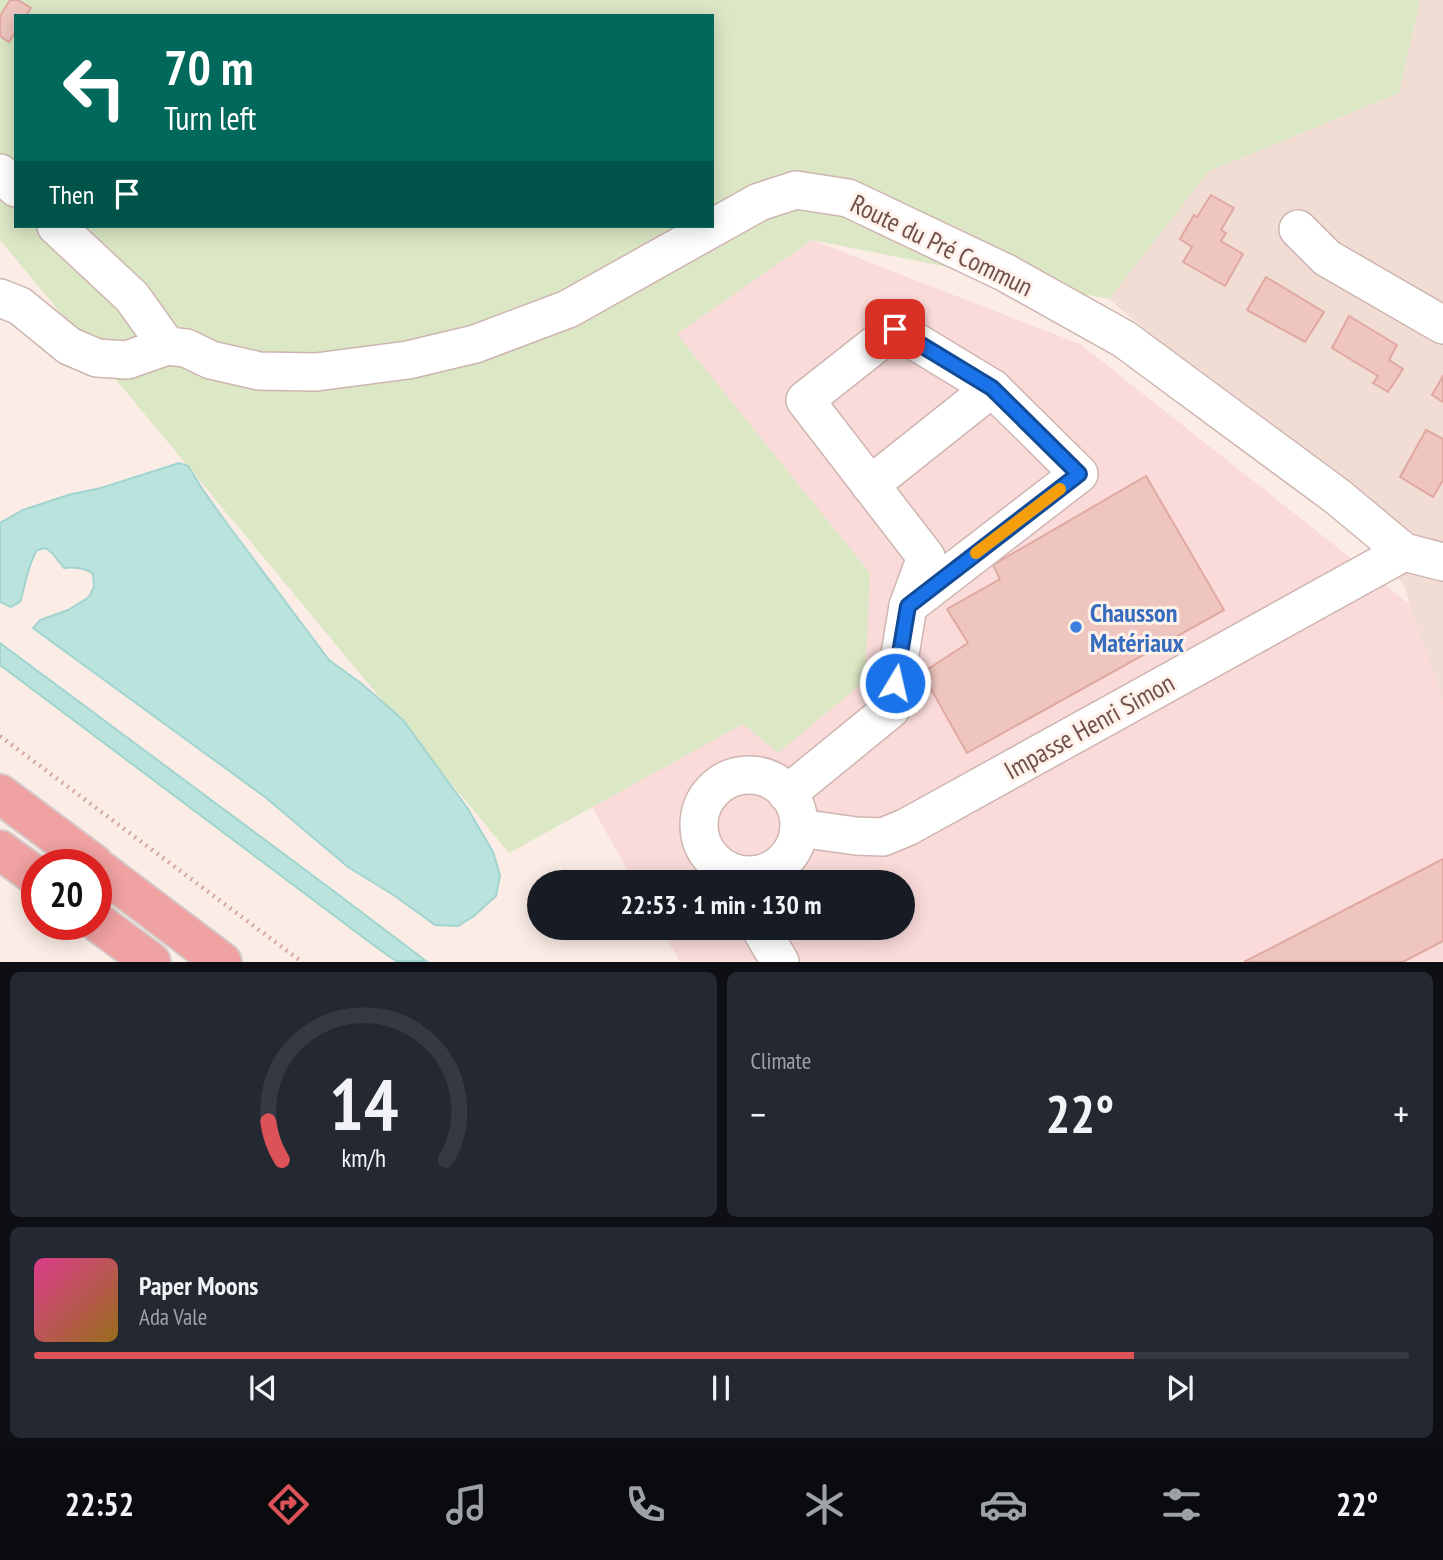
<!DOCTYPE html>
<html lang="en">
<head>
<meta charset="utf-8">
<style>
	body { margin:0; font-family:"PT Sans Narrow",sans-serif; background:#242831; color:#f1f3f6; height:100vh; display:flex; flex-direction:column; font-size:26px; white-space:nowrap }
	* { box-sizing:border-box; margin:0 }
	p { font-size:23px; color:#9ea1a6 }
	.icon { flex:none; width:38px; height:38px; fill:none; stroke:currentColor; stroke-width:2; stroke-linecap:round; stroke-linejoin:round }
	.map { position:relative; height:962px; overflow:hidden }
	.drawer { display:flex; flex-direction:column; gap:10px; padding:10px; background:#0d0f14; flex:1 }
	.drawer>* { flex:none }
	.top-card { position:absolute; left:14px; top:14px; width:700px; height:214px; border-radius:0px; box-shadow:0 4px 18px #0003; background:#00695c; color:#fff; overflow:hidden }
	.speed { position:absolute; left:21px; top:849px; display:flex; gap:14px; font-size:35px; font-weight:700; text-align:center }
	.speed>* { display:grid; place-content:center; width:91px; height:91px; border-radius:50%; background:#171b24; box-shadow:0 4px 18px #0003; line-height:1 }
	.speed .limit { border:10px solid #d22; background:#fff; color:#111 }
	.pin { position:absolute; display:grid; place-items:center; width:60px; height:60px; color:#fff; margin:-30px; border-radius:14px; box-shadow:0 4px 10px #0006 }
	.me { position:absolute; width:77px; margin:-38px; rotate:9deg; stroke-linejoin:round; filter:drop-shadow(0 0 5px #0008) }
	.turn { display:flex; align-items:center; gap:24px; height:147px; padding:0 35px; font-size:32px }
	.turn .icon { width:91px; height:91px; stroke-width:2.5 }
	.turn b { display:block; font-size:49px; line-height:60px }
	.then { display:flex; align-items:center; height:66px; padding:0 35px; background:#0003; gap:14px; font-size:26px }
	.big { font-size:52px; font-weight:700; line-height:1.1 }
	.drawer .tile { flex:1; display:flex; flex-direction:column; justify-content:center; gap:10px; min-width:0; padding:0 24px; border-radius:10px; background:#242831 }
	.drawer .dial { align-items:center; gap:0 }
	.dial svg { height:182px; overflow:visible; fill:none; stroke:#363941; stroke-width:7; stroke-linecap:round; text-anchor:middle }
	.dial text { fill:#f1f3f6; stroke:none }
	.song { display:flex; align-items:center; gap:21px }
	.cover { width:84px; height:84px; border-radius:10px; background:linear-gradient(135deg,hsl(330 70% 55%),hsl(40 70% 35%)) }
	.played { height:7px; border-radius:4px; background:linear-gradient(90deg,#dc5357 80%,#363941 80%) }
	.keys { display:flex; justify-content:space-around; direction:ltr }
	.heat { display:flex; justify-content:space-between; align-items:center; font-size:38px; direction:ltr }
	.drawer .tiles { flex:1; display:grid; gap:10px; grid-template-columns:1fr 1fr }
	.tile:last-child { grid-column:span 2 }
	.trip { position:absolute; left:527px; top:870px; width:388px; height:70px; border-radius:35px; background:#171b24; box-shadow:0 4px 18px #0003; font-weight:700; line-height:70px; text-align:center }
	.dock { display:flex; height:112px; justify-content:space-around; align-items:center; background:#090b0e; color:#9ea1a6 }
	.dock .icon { width:49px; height:49px }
	.dock .active { color:#dc5357 }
	.dock b { font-size:32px; color:#f1f3f6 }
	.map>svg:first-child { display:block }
</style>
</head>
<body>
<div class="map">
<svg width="1443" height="962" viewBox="0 0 1443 962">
	<rect width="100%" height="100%" fill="#fbede6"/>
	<path fill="#f2ddd4" d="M1420,0H1443V736L1405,587L1326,484L1109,299L1209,171L1399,93Z"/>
	<path fill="#fadbda" d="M812,240L1080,344L1409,604L1443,700V961H680L660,928H903V882H634L592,807L743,724L870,573L676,334Z"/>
	<path fill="#dbe7c5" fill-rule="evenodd" d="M0,0H1420L1399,93L1209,171L1109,299L812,240L677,334L870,573L865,681L778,753L743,724L509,853L0,240ZM16,16H712V226H16Z"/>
	<g fill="#bbe3de" stroke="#a2d4cf" stroke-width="2">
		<path d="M179,463L188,466L203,490L225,521L329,660L362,684L403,720L468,809L493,852L500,875L496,896L474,916L458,926L435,925L395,896L348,867L265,797L33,628L40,620L68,610L89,597L94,587L93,574C85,567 74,567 64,568L53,554L46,548L37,550C27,566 26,584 20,602L11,607L0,602V523L23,510L68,495L101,488Z"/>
		<path d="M0,643L331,889L426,961H396L376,947L0,665Z"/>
	</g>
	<g fill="#eec6bf" stroke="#dfa9a1" stroke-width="2">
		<path d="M10,0H18L31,8L26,16H16V31L9,42L0,36V16Z"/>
		<path d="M1211,195L1234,208L1221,230L1226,233L1221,241L1243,254L1225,286L1183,262L1192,247L1180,239L1194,215L1197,217Z"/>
		<path d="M1266,277L1324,312L1305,342L1247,310Z"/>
		<path d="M1349,316L1397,345L1389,360L1403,369L1388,392L1373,383L1378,376L1332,348Z"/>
		<path d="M1443,376V402L1432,395Z"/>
		<path d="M1426,430L1443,439V480L1433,497L1400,477Z"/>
		<path d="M1146,476L1224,610L967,753L922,673L968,643L947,609L1000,579L993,565Z"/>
		<path d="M1443,859V941L1403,962H1244Z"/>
	</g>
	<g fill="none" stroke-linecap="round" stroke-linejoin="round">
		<g stroke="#ceb5b0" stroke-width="40">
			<g id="minor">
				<path d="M0,173L16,188"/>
				<path d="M56,226L132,297L167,346"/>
				<path d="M1298,229L1327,258L1443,325"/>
				<path d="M0,298L20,306L69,346L97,358L127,360L167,346L186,348L211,360L259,371L316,372L408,360L475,344L568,309L759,202L796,190L848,198L1006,273L1124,339L1338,497L1404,552L1443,562"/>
				<path d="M895,329L992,388L1079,474L908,606L926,557L805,400Z"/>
				<path d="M870,485L992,388"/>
				<circle cx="749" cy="825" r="50"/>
				<path d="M787,794L891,709L908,606"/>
				<path d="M799,828L856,836L883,837L907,827L1404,552"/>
				<path d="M760,928L780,962"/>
			</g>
		</g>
		<g stroke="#d5cac9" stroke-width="42">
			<g id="highway">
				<path d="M0,794L94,864"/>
				<path d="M0,850L37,877"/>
				<path d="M96,867L222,962"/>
				<path d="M96,921L151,962"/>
			</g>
		</g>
		<path stroke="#d3a9a2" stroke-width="4.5" stroke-dasharray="2 5" stroke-linecap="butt" d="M0,736L302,962"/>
		<use href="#minor" stroke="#fff" stroke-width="37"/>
		<use href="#highway" stroke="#f0a1a1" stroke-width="38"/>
	</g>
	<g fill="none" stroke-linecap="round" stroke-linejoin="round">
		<g stroke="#114b97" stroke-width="18">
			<path id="route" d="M895,329L992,388L1079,474L908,606L895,683"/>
		</g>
		<use href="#route" stroke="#1a73e8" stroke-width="12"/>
		<path stroke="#f59e0b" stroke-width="12" d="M976,553L1060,489"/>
	</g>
	<circle fill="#3f7fe0" stroke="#fef2eb" stroke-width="2.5" cx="1076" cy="627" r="7"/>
	<g text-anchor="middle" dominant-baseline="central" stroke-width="6" stroke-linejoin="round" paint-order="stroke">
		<g font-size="26" fill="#72504c" stroke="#fef2eb">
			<text transform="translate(942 245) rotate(26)">Route du Pré Commun</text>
			<text transform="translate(1089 726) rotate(-29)">Impasse Henri Simon</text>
		</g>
		<g font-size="26" font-weight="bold" fill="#366cbe" stroke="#fef2eb" text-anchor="start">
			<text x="1090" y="612">Chausson<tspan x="1090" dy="30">Matériaux</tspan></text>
		</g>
	</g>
</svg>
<div class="speed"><div class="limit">20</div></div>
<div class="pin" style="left:895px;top:329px;background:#d93025"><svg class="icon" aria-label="arrive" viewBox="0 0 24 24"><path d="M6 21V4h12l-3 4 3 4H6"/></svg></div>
<svg class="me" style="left:895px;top:683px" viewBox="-20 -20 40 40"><circle r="17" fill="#1a73e8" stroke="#fff" stroke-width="3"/><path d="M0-11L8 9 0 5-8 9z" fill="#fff"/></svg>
<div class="trip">22:53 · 1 min · 130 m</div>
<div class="top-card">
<div class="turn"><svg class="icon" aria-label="left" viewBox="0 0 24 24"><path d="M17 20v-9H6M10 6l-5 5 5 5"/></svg><div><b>70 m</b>Turn left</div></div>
<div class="then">Then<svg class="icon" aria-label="arrive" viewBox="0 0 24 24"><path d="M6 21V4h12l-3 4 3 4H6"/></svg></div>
</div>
</div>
<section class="drawer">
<div class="tiles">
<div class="tile dial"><svg viewBox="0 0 100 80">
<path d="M14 69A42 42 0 1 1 86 69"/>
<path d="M14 69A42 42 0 0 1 8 52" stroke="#dc5357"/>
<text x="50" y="56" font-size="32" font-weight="700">14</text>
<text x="50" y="72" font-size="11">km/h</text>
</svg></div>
<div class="tile"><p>Climate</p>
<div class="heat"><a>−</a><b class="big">22°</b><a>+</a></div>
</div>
<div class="tile">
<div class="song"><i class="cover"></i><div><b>Paper Moons</b><p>Ada Vale</p></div></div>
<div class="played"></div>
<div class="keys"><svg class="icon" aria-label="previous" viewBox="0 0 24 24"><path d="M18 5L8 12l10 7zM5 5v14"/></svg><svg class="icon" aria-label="pause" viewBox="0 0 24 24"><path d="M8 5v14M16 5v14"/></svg><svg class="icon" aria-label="next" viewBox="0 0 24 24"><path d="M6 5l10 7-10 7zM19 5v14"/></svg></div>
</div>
</div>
</section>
<nav class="dock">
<b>22:52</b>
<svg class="icon active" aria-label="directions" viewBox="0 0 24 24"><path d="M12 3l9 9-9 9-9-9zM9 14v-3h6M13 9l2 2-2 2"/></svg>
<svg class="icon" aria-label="music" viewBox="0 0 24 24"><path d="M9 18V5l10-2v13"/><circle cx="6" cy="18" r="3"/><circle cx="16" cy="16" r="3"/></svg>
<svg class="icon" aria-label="phone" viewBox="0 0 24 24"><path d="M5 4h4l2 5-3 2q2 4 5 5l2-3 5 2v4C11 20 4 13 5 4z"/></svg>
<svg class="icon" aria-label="climate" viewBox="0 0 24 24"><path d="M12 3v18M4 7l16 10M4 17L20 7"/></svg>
<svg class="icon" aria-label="car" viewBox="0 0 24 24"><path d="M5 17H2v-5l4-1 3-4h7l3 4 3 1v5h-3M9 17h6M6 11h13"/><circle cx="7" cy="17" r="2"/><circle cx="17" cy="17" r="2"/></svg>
<svg class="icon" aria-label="filters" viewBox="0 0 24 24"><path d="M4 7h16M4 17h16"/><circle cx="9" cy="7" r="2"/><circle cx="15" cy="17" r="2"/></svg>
<b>22°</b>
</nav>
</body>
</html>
